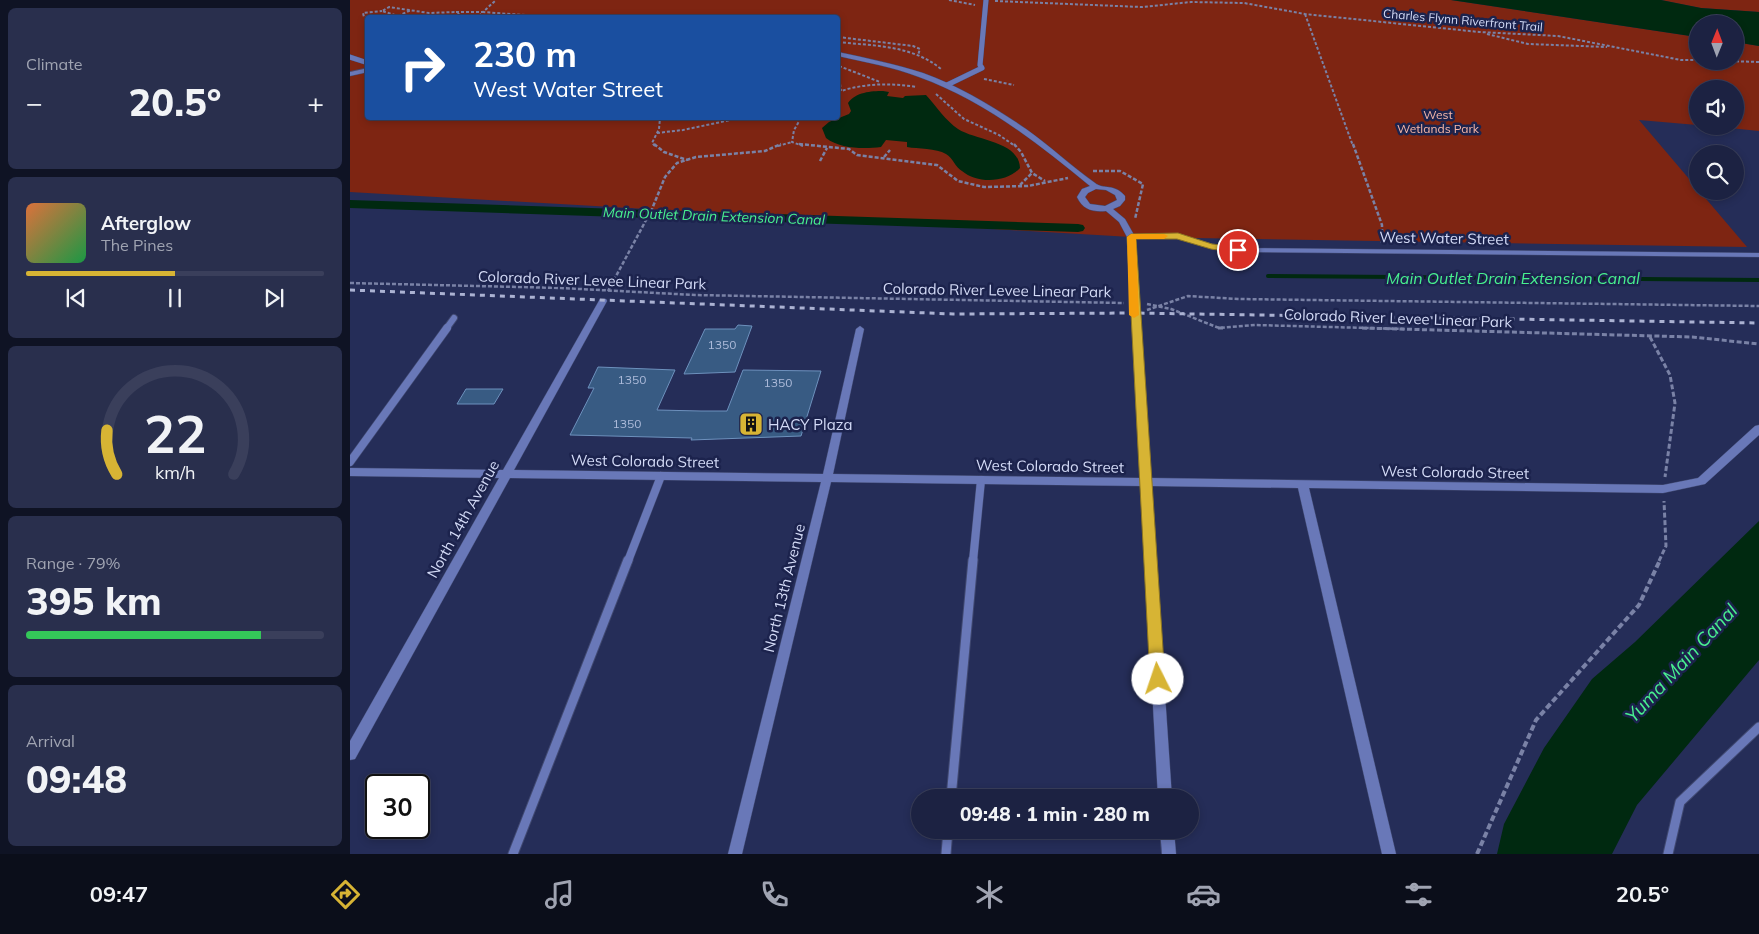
<!DOCTYPE html>
<html lang="en">
<head>
<meta charset="utf-8">
<style>
	body { margin:0; font-family:Mulish,sans-serif; background:#292f4d; color:#f1f3f6; height:100vh; display:flex; flex-direction:column; font-size:19px; white-space:nowrap }
	* { box-sizing:border-box; margin:0 }
	p { font-size:16px; color:#a0a4b2 }
	.icon { flex:none; width:28px; height:28px; fill:none; stroke:currentColor; stroke-width:2; stroke-linecap:round; stroke-linejoin:round }
	.map { position:relative; flex:1; overflow:hidden }
	.side { display:flex; flex-direction:column; gap:8px; padding:8px; background:#0f1324; width:350px }
	.side>* { flex:none }
	.hud { position:absolute; left:15px; top:15px; width:475px; height:105px; border-radius:5px; box-shadow:0 2px 8px #0003,0 0 0 1px #3a3f5b; background:#1a4fa0; color:#fff; overflow:hidden }
	.needle { width:32px; rotate:1deg }
	.tools { position:absolute; left:1339px; top:15px; display:grid; gap:10px }
	.tools a { display:grid; place-items:center; width:55px; height:55px; border-radius:50%; background:#1c2242; box-shadow:0 2px 8px #0003,0 0 0 1px #3a3f5b; font-size:25px }
	.speed { position:absolute; left:15px; top:774px; display:flex; gap:10px; font-size:25px; font-weight:700; text-align:center }
	.speed>* { display:grid; place-content:center; width:65px; height:65px; border-radius:50%; background:#1c2242; box-shadow:0 2px 8px #0003,0 0 0 1px #3a3f5b; line-height:1 }
	.speed .limit { border:2px solid #111; border-radius:8px; background:#fff; color:#111 }
	.pin { position:absolute; display:grid; place-items:center; width:42px; height:42px; color:#fff; margin:-21px; border:2px solid #fff; border-radius:50%; box-shadow:0 1px 5px #0007 }
	.me { position:absolute; width:55px; margin:-28px; rotate:356deg; stroke-linejoin:round; filter:drop-shadow(0 0 4px #0008) }
	.turn { display:flex; align-items:center; gap:18px; height:105px; padding:0 25px; font-size:22px }
	.turn .icon { width:65px; height:65px; stroke-width:2.5 }
	.turn b { display:block; font-size:35px; line-height:42px }
	.big { font-size:38px; font-weight:800; line-height:1.1 }
	.side .tile { flex:1; display:flex; flex-direction:column; justify-content:center; gap:8px; min-width:0; padding:0 18px; border-radius:8px; background:#292f4d }
	.side .dial { align-items:center; gap:0 }
	.dial svg { height:130px; overflow:visible; fill:none; stroke:#3a3f5b; stroke-width:7; stroke-linecap:round; text-anchor:middle }
	.dial text { fill:#f1f3f6; stroke:none }
	.song { display:flex; align-items:center; gap:15px }
	.cover { width:60px; height:60px; border-radius:8px; background:linear-gradient(135deg,hsl(20 70% 55%),hsl(140 70% 35%)) }
	.played { height:5px; border-radius:2px; background:linear-gradient(90deg,#d7b434 50%,#3a3f5b 50%) }
	.keys { display:flex; justify-content:space-around; direction:ltr }
	.heat { display:flex; justify-content:space-between; align-items:center; font-size:28px; direction:ltr }
	.charge { height:8px; border-radius:4px; background:linear-gradient(90deg,#34c759 79%,#3a3f5b 0) }
	.trip { position:absolute; left:561px; top:789px; width:288px; height:50px; border-radius:25px; background:#1c2242; box-shadow:0 2px 8px #0003,0 0 0 1px #3a3f5b; font-weight:800; line-height:50px; text-align:center }
	.menu { display:flex; height:80px; justify-content:space-around; align-items:center; background:#0b0e1a; color:#a0a4b2 }
	.menu .icon { width:35px; height:35px }
	.menu .current { color:#d7b434 }
	.menu b { font-size:22px; color:#f1f3f6 }
	main { display:flex; flex:1; min-height:0 }
	.map>svg:first-child { display:block }
</style>
</head>
<body>
<main>
<section class="side">
<div class="tile"><p>Climate</p>
<div class="heat"><a>−</a><b class="big">20.5°</b><a>+</a></div>
</div>
<div class="tile">
<div class="song"><i class="cover"></i><div><b>Afterglow</b><p>The Pines</p></div></div>
<div class="played"></div>
<div class="keys"><svg class="icon" aria-label="previous" viewBox="0 0 24 24"><path d="M18 5L8 12l10 7zM5 5v14"/></svg><svg class="icon" aria-label="pause" viewBox="0 0 24 24"><path d="M8 5v14M16 5v14"/></svg><svg class="icon" aria-label="next" viewBox="0 0 24 24"><path d="M6 5l10 7-10 7zM19 5v14"/></svg></div>
</div>
<div class="tile dial"><svg viewBox="0 0 100 80">
<path d="M14 69A42 42 0 1 1 86 69"/>
<path d="M14 69A42 42 0 0 1 8 42" stroke="#d7b434"/>
<text x="50" y="56" font-size="32" font-weight="700">22</text>
<text x="50" y="72" font-size="11">km/h</text>
</svg></div>
<div class="tile"><p>Range · 79%</p><b class="big">395 km</b><div class="charge"></div></div>
<div class="tile"><p>Arrival</p><b class="big">09:48</b></div>
</section>
<div class="map">
<svg width="1409" height="854" viewBox="0 0 1409 854">
	<rect width="100%" height="100%" fill="#252d58"/>
	<g fill="#7e2512" fill-rule="evenodd">
		<path d="M0,0H1101L1347,37L1348,61H1385V42L1409,46V131L1360,126H1385V89H1348L1347,125L1289,120L1397,247L781,237L0,192ZM18,18H488V118H18Z"/>
		<path d="M1311,0H1409V12L1351,8Z"/>
	</g>
	<g fill="#002910">
		<path d="M1101,0H1311L1351,8L1409,12V46L1385,42V24H1348L1347,37Z"/>
		<path d="M533,91L539,92L537,96L553,98L555,96L576,95C586,106 596,121 608,129C627,141 669,141 670,168C657,183 627,184 612,171C605,167 603,158 596,154C586,148 568,149 557,147V142L536,140L531,147C514,149 490,149 476,138L472,128L479,122L499,114L501,111L498,103C506,92 521,91 533,91Z"/>
		<path d="M1409,521V660L1287,805L1262,854H1147L1154,824L1194,748L1242,679L1285,642Z"/>
	</g>
	<g fill="none" stroke-linecap="round" stroke-linejoin="round">
		<path stroke="#002910" stroke-width="4" d="M918,276L1409,280"/>
		<path fill="#002910" fill-rule="evenodd" d="M0,200L728,224L733,225L735,228L733,231L728,232L0,208Z"/>
	</g>
	<g fill="#385b83" stroke="#6d91bd">
		<path d="M388,325L402,326L385,372L334,374L355,329H385Z"/>
		<path d="M248,367L325,370L307,410L351,411H377L393,370L471,371L451,436L341,440L342,438L220,435L244,388H238Z"/>
		<path d="M116,389H153L144,404H107Z"/>
	</g>
	<g fill="none" stroke-linecap="round" stroke-linejoin="round">
		<g stroke="#414971" stroke-width="5.5">
			<g id="lane-far3">
				<path d="M0,57L18,63"/>
				<path d="M597,85L632,68L630,65L636,0"/>
			</g>
		</g>
		<g stroke="#414971" stroke-width="8">
			<path id="lane-far2" d="M96,329L104,318"/>
		</g>
		<g stroke="#414971" stroke-width="9">
			<g id="lane-far1">
				<path d="M0,462L97,328"/>
				<path d="M278,561L311,476"/>
				<path d="M623,561L631,480"/>
			</g>
		</g>
		<g stroke="#414971" stroke-width="11">
			<g id="lane">
				<path d="M601,798L623,560"/>
				<path d="M163,854L278,560"/>
				<path d="M596,854L598,830"/>
				<path d="M1318,854L1330,802L1409,727"/>
			</g>
		</g>
		<g stroke="#414971" stroke-width="1">
			<g id="street">
				<path d="M488,52C516,58 545,64 573,73C609,86 644,107 676,129C700,146 721,166 745,183C754,190 764,183 775,196V200L770,206L763,209L775,219L784,235L828,234L862,244L888,248L1409,253V257L888,252L861,248L828,238L785,239L801,478L1313,485L1348,478L1405,426L1409,425V435L1355,484L1313,493L959,488L1046,854H1032L948,488L801,486L822,798H808L791,486L481,482L392,854H378L471,482L160,478L5,759L0,760V741L149,478L0,476V468L153,470L250,299H256L257,301L164,470L473,474L506,329L510,326L514,329L483,474L790,478L777,237L769,222L756,211C743,212 733,210 727,197L732,189L740,186C688,143 633,100 569,77C543,67 515,62 488,56ZM746,189L756,190L765,195L767,200L755,206L740,204L735,197L738,193Z"/>
				<path d="M18,68V72L0,76V72Z"/>
				<path d="M810,830H824L826,854H812Z"/>
			</g>
		</g>
		<g stroke="#7a82a6" stroke-width="2" stroke-dasharray="3 2" stroke-linecap="butt">
			<path d="M599,0L625,5"/>
			<path d="M645,1L792,7L841,2L894,3L955,14L1129,32L1208,36L1331,60H1348"/>
			<path d="M955,14L1003,146"/>
			<path d="M110,15L106,12H133L146,0"/>
			<path d="M48,16L61,10"/>
			<path d="M129,16L133,12L215,18"/>
			<path d="M18,18L14,17L13,13L32,11"/>
			<path d="M47,18L48,16L32,11L39,7L79,13L106,12"/>
			<path d="M103,18L110,15L129,16"/>
			<path d="M273,18H280"/>
			<path d="M1137,34L1178,44L1257,47"/>
			<path d="M488,37L563,46L570,49L568,55"/>
			<path d="M488,42C524,46 562,45 591,69"/>
			<path d="M1376,61L1409,62"/>
			<path d="M489,66L530,82"/>
			<path d="M488,69L491,91"/>
			<path d="M634,79L664,85"/>
			<path d="M488,92C514,83 540,83 567,87"/>
			<path d="M586,94L614,119L649,135L665,146"/>
			<path d="M451,118L444,130L442,142L453,146"/>
			<path d="M307,133L333,130L390,118"/>
			<path d="M305,146L302,143L309,129L310,118"/>
			<path d="M428,146L442,142"/>
		</g>
		<g stroke="#7a82a6" stroke-width="2.5" stroke-dasharray="4 2" stroke-linecap="butt">
			<path d="M304,144L314,152L337,160"/>
			<path d="M449,144L499,149L507,155L587,165L608,181L634,187L678,186L718,178"/>
			<path d="M664,144L671,152L682,173L695,181"/>
			<path d="M1003,144L1032,225V243"/>
			<path d="M534,157L540,150"/>
			<path d="M470,161L477,148"/>
			<path d="M743,171H770L793,184L785,219"/>
			<path d="M670,185L682,173"/>
			<path d="M0,283L211,288L345,295L774,303"/>
			<path d="M258,291L302,209L315,177L327,163L346,157L415,151L431,144"/>
			<path d="M797,304L821,309L869,328L905,325L1056,329"/>
			<path d="M797,310L838,296L888,299L1409,306"/>
		</g>
		<g stroke="#7a82a6" stroke-width="3" stroke-dasharray="5 2.5" stroke-linecap="butt">
			<path d="M868,328H873"/>
			<path d="M1012,328L1342,337L1409,344"/>
			<path d="M1300,337L1320,375L1325,403L1315,477"/>
			<path d="M1309,561L1316,546L1314,501"/>
		</g>
		<path stroke="#7a82a6" stroke-width="4" stroke-dasharray="6 3" stroke-linecap="butt" d="M1127,854L1186,720L1289,605L1310,560"/>
		<use href="#lane-far3" stroke="#6978b8" stroke-width="5"/>
		<use href="#lane-far2" stroke="#6978b8" stroke-width="6"/>
		<use href="#lane-far1" stroke="#6978b8" stroke-width="8"/>
		<use href="#lane" stroke="#6978b8" stroke-width="9"/>
		<use href="#street" fill="#6978b8" fill-rule="evenodd"/>
		<path stroke="#abb2d2" stroke-width="3" stroke-dasharray="5 5" stroke-linecap="butt" d="M0,290L603,314L784,313L1409,323"/>
	</g>
	<path fill="#d7b434" stroke="#8c7522" d="M828,233L862,244L888,247L893,250L888,253L861,249L827,239H786L815,679L813,684L808,686L803,684L800,679L777,237L781,234Z"/>
	<path fill="#f59e0b" d="M781,234H814L818,236L814,239H786L789,315L784,318L779,315L777,237Z"/>
	<defs>
		<g id="building-square" transform="scale(1.25)"><rect x="-9" y="-9" width="18" height="18" rx="4" fill="#d7b434" stroke="#1c234d"/><path d="M-4-6H4V6H1V3H-1V6H-4ZM-2.5-4.3h1.7v1.8h-1.7ZM.8-4.3h1.7v1.8H.8ZM-2.5-1h1.7V.8h-1.7ZM.8-1h1.7V.8H.8Z" fill="#111"/></g>
	</defs>
	<g fill-rule="evenodd">
		<use href="#building-square" x="401" y="424"/>
	</g>
	<g text-anchor="middle" dominant-baseline="central" stroke-width="5" stroke-linejoin="round" paint-order="stroke">
		<g font-size="12" fill="#d4dbf7" stroke="#1c234d">
			<text transform="translate(1113 20) rotate(5)">Charles Flynn Riverfront Trail</text>
		</g>
		<g font-size="12" fill="#f7b7a8" stroke="#1c234d">
			<text x="1088" y="114">West<tspan x="1088" dy="14">Wetlands Park</tspan></text>
		</g>
		<g font-size="12" fill="#adbbda">
			<text x="372" y="344">1350</text>
			<text x="282" y="379">1350</text>
			<text x="428" y="382">1350</text>
			<text x="277" y="423">1350</text>
		</g>
		<g font-size="14" font-style="italic" fill="#48f08f" stroke="#1c234d">
			<text transform="translate(364 216) rotate(2)">Main Outlet Drain Extension Canal</text>
		</g>
		<g font-size="15" fill="#d4dbf7" stroke="#1c234d">
			<text transform="translate(1094 238) rotate(1)">West Water Street</text>
			<text transform="translate(242 280) rotate(2)">Colorado River Levee Linear Park</text>
			<text transform="translate(647 290) rotate(1)">Colorado River Levee Linear Park</text>
			<text transform="translate(1048 318) rotate(2)">Colorado River Levee Linear Park</text>
			<text transform="translate(295 461) rotate(1)">West Colorado Street</text>
			<text transform="translate(700 466) rotate(1)">West Colorado Street</text>
			<text transform="translate(1105 472) rotate(1)">West Colorado Street</text>
			<text transform="translate(113 519) rotate(-61)">North 14th Avenue</text>
			<text transform="translate(434 588) rotate(-76)">North 13th Avenue</text>
		</g>
		<g font-size="15" fill="#d4dbf7" stroke="#1c234d" text-anchor="start">
			<text x="418" y="424">HACY Plaza</text>
		</g>
		<g font-size="16" font-style="italic" fill="#48f08f" stroke="#1c234d">
			<text x="1163" y="278">Main Outlet Drain Extension Canal</text>
		</g>
		<g font-size="19" font-style="italic" fill="#48f08f" stroke="#1c234d">
			<text transform="translate(1331 663) rotate(-47)">Yuma Main Canal</text>
		</g>
	</g>
</svg>
<div class="tools">
<a><svg class="needle" viewBox="-14 -14 28 28"><path d="M0-13l5 13h-10z" fill="#e53935"/><path d="M0 13l5-13h-10z" fill="#a0a4b2"/></svg></a>
<a><svg class="icon" aria-label="sound" viewBox="0 0 24 24"><path d="M4 9h4l5-4v14l-5-4H4zM17 9q2 3 0 6"/></svg></a>
<a><svg class="icon" aria-label="search" viewBox="0 0 24 24"><circle cx="10" cy="10" r="6"/><path d="M15 15l6 6"/></svg></a>
</div>
<div class="speed"><div class="limit">30</div></div>
<div class="pin" style="left:888px;top:250px;background:#d93025"><svg class="icon" aria-label="arrive" viewBox="0 0 24 24"><path d="M6 21V4h12l-3 4 3 4H6"/></svg></div>
<svg class="me" style="left:808px;top:679px" viewBox="-20 -20 40 40"><circle r="19" fill="#fff"/><path d="M0-13L10 11 0 6-10 11z" fill="#d7b434"/></svg>
<div class="trip">09:48 · 1 min · 280 m</div>
<div class="hud">
<div class="turn"><svg class="icon" aria-label="right" viewBox="0 0 24 24"><path d="M7 20v-9h11M14 6l5 5-5 5"/></svg><div><b>230 m</b>West Water Street</div></div>
</div>
</div>
</main>
<nav class="menu">
<b>09:47</b>
<svg class="icon current" aria-label="directions" viewBox="0 0 24 24"><path d="M12 3l9 9-9 9-9-9zM9 14v-3h6M13 9l2 2-2 2"/></svg>
<svg class="icon" aria-label="music" viewBox="0 0 24 24"><path d="M9 18V5l10-2v13"/><circle cx="6" cy="18" r="3"/><circle cx="16" cy="16" r="3"/></svg>
<svg class="icon" aria-label="phone" viewBox="0 0 24 24"><path d="M5 4h4l2 5-3 2q2 4 5 5l2-3 5 2v4C11 20 4 13 5 4z"/></svg>
<svg class="icon" aria-label="climate" viewBox="0 0 24 24"><path d="M12 3v18M4 7l16 10M4 17L20 7"/></svg>
<svg class="icon" aria-label="car" viewBox="0 0 24 24"><path d="M5 17H2v-5l4-1 3-4h7l3 4 3 1v5h-3M9 17h6M6 11h13"/><circle cx="7" cy="17" r="2"/><circle cx="17" cy="17" r="2"/></svg>
<svg class="icon" aria-label="filters" viewBox="0 0 24 24"><path d="M4 7h16M4 17h16"/><circle cx="9" cy="7" r="2"/><circle cx="15" cy="17" r="2"/></svg>
<b>20.5°</b>
</nav>
</body>
</html>
